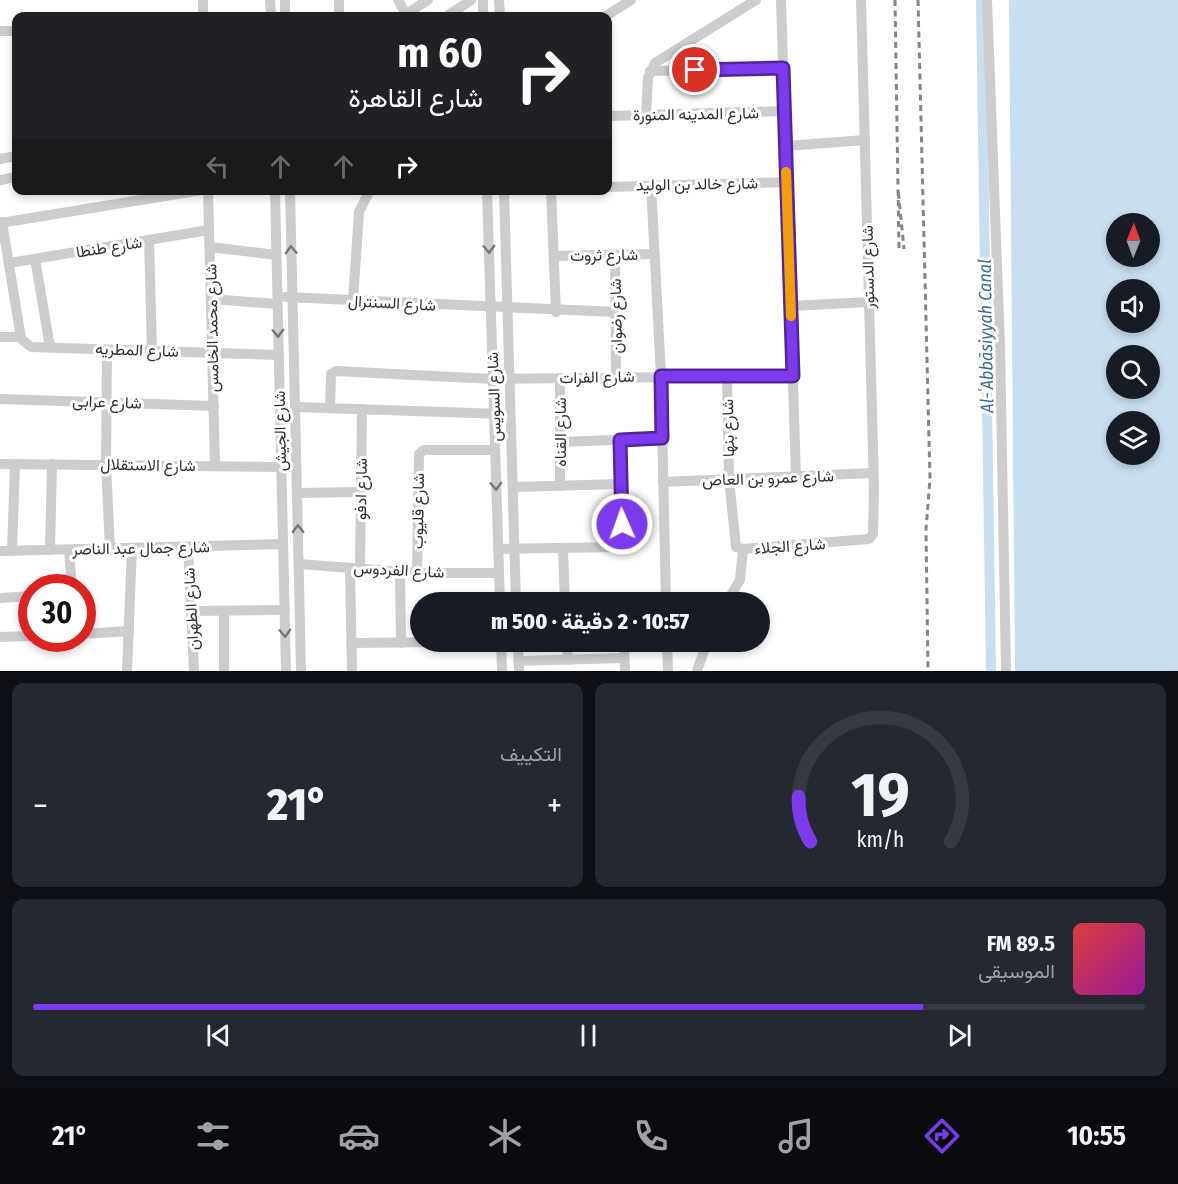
<!DOCTYPE html>
<html lang="ar">
<head>
<meta charset="utf-8">
<style>
	body { margin:0; font-family:"Fira Sans Condensed",Vazirmatn,sans-serif; background:#242831; color:#f1f3f6; direction:rtl; height:100vh; display:flex; flex-direction:column; font-size:22px; white-space:nowrap }
	* { box-sizing:border-box; margin:0 }
	p { font-size:20px; color:#9ea1a6 }
	.icon { flex:none; width:33px; height:33px; fill:none; stroke:currentColor; stroke-width:2; stroke-linecap:round; stroke-linejoin:round }
	.map { position:relative; height:671px; overflow:hidden; direction:ltr }
	.panel { display:flex; flex-direction:column; gap:12px; padding:12px; background:#0d0f14; flex:1 }
	.panel>* { flex:none }
	.hud { position:absolute; left:12px; top:12px; width:600px; height:183px; border-radius:12px; box-shadow:0 3px 9px #0003; direction:rtl; background:#202124; color:#fff; overflow:hidden }
	.needle { width:39px; rotate:1deg }
	.controls { position:absolute; left:1106px; top:213px; display:grid; gap:12px }
	.controls a { display:grid; place-items:center; width:54px; height:54px; border-radius:50%; background:#171b24; box-shadow:0 3px 9px #0003; font-size:30px }
	.speed { position:absolute; left:18px; top:574px; display:flex; gap:12px; font-size:30px; font-weight:700; text-align:center }
	.speed>* { display:grid; place-content:center; width:78px; height:78px; border-radius:50%; background:#171b24; box-shadow:0 3px 9px #0003; line-height:1 }
	.speed .limit { border:9px solid #d22; background:#fff; color:#111 }
	.pin { position:absolute; display:grid; place-items:center; width:51px; height:51px; color:#fff; margin:-26px; border:3px solid #fff; border-radius:50%; box-shadow:0 2px 6px #0007 }
	.me { position:absolute; width:66px; margin:-33px; rotate:358deg; stroke-linejoin:round; filter:drop-shadow(0 0 4px #0008) }
	.turn { display:flex; align-items:center; gap:21px; height:126px; padding:0 30px; font-size:27px }
	.turn .icon { width:78px; height:78px; stroke-width:2.5 }
	.turn b { display:block; font-size:42px; line-height:51px }
	.lanes { display:flex; align-items:center; height:57px; padding:0 30px; background:#0003; justify-content:center; gap:30px; direction:ltr }
	.lanes .off { opacity:.35 }
	.big { font-size:45px; font-weight:800; line-height:1.1 }
	.panel .tile { flex:1; display:flex; flex-direction:column; justify-content:center; gap:9px; min-width:0; padding:0 21px; border-radius:12px; background:#242831 }
	.panel .dial { align-items:center; gap:0 }
	.dial svg { height:156px; overflow:visible; fill:none; stroke:#363941; stroke-width:7; stroke-linecap:round; text-anchor:middle }
	.dial text { fill:#f1f3f6; stroke:none }
	.song { display:flex; align-items:center; gap:18px }
	.cover { width:72px; height:72px; border-radius:9px; background:linear-gradient(135deg,hsl(0 70% 55%),hsl(300 70% 35%)) }
	.played { height:6px; border-radius:3px; background:linear-gradient(90deg,#7c3aed 80%,#363941 80%) }
	.keys { display:flex; justify-content:space-around; direction:ltr }
	.heat { display:flex; justify-content:space-between; align-items:center; font-size:33px; direction:ltr }
	.panel .tiles { flex:1; display:grid; gap:12px; grid-template-columns:1fr 1fr }
	.tile:last-child { grid-column:span 2 }
	.trip { position:absolute; left:410px; top:592px; width:360px; height:60px; border-radius:30px; background:#171b24; box-shadow:0 3px 9px #0003; font-weight:800; line-height:60px; text-align:center; direction:rtl }
	.menu { display:flex; height:96px; justify-content:space-around; align-items:center; background:#090b0e; color:#9ea1a6 }
	.menu .icon { width:42px; height:42px }
	.menu .current { color:#7c3aed }
	.menu b { font-size:27px; color:#f1f3f6 }
	.map>svg:first-child { display:block }
</style>
</head>
<body>
<div class="map">
<svg width="1178" height="671" viewBox="0 0 1178 671">
	<rect width="100%" height="100%" fill="#fff"/>
	<path fill="#c9deee" fill-rule="evenodd" d="M1009,0H1178V671H1015ZM1116,224H1149V256H1116ZM1116,290H1149V322H1116ZM1116,356H1149V388H1116ZM1116,422H1149V454H1116Z"/>
	<g fill="none" stroke-linecap="round" stroke-linejoin="round">
		<path stroke="#c9deee" stroke-width="10" d="M981,0L991,671"/>
		<g stroke="#cdcdcd" stroke-width="10">
			<path d="M270,0L271,16"/>
			<path d="M285,0V16"/>
			<path d="M339,0V16"/>
			<path d="M398,0L406,14"/>
			<path d="M483,0V16"/>
			<path d="M499,0L500,16"/>
			<path d="M781,0L796,477"/>
			<path d="M987,0L1000,345L1006,671"/>
			<path d="M203,16V0"/>
			<path d="M403,16L428,0"/>
			<path d="M447,16L471,0"/>
			<path d="M606,16L631,0"/>
			<path d="M0,31H16"/>
			<path d="M650,71L783,68"/>
			<path d="M646,114L648,78L655,63L756,0"/>
			<path d="M608,116L785,111"/>
			<path d="M786,146L865,140"/>
			<path d="M0,159L16,156"/>
			<path d="M0,180L16,177"/>
			<path d="M651,185L661,376L666,603"/>
			<path d="M608,187L787,182"/>
			<path d="M208,190L215,466"/>
			<path d="M275,190L286,671"/>
			<path d="M290,190L301,671"/>
			<path d="M487,190L500,603"/>
			<path d="M504,190L516,603"/>
			<path d="M551,190L556,312"/>
			<path d="M2,222L21,338"/>
			<path d="M0,223L202,190"/>
			<path d="M149,240L152,351"/>
			<path d="M210,247L276,255"/>
			<path d="M554,256L654,254"/>
			<path d="M615,256L616,377"/>
			<path d="M35,259L50,347"/>
			<path d="M9,263L209,230"/>
			<path d="M286,297L615,312"/>
			<path d="M211,299L277,304"/>
			<path d="M353,301L359,212L370,190"/>
			<path d="M791,306L868,302"/>
			<path d="M0,337H19L31,347L278,355"/>
			<path d="M107,349L106,465L110,548"/>
			<path d="M727,376L729,479L736,547L743,549L869,539L873,534L874,488L861,0"/>
			<path d="M560,378V486"/>
			<path d="M0,399L214,406"/>
			<path d="M295,407L501,414"/>
			<path d="M330,408L331,374L336,371L493,379L793,376"/>
			<path d="M560,442L662,438"/>
			<path d="M0,464L287,467"/>
			<path d="M663,482L873,473"/>
			<path d="M513,487L621,484"/>
			<path d="M297,493L361,492"/>
			<path d="M188,547L194,671"/>
			<path d="M498,549L621,547L619,440"/>
			<path d="M50,550L52,464"/>
			<path d="M69,550L72,588"/>
			<path d="M563,550L565,603"/>
			<path d="M0,551L283,544"/>
			<path d="M12,551L15,464"/>
			<path d="M299,564L417,573H499"/>
			<path d="M350,568L352,671"/>
			<path d="M360,568L362,409"/>
			<path d="M400,572L401,643"/>
			<path d="M417,573L419,454L424,450H495"/>
			<path d="M0,598L32,596"/>
			<path d="M726,603L740,580L743,549"/>
			<path d="M191,611L285,610"/>
			<path d="M224,611V671"/>
			<path d="M82,634L129,631"/>
			<path d="M0,637L32,636"/>
			<path d="M501,642L502,671"/>
			<path d="M518,642L519,671"/>
			<path d="M567,642L568,660"/>
			<path d="M624,642L625,671"/>
			<path d="M667,642L668,671"/>
			<path d="M351,643L447,642"/>
			<path d="M518,661L624,658"/>
			<path d="M127,671L132,548"/>
			<path d="M697,671L707,642"/>
		</g>
		<g stroke="#858585" stroke-width="3" stroke-dasharray="6 4.5" stroke-linecap="butt">
			<path d="M895,0L898,189"/>
			<path d="M918,0L930,479L926,529L928,671"/>
			<path d="M899,248L898,189L904,249"/>
		</g>
	</g>
	<defs><path id="oneway-chevron" d="M-2-3.5L2.5 0L-2 3.5" fill="none" stroke-width="1.6" stroke-linecap="round" stroke-linejoin="round" transform="scale(1.5)"/></defs>
	<g stroke="#777">
		<use href="#oneway-chevron" transform="translate(489 249) rotate(88)"/>
		<use href="#oneway-chevron" transform="translate(291 250) rotate(-92)"/>
		<use href="#oneway-chevron" transform="translate(278 333) rotate(88)"/>
		<use href="#oneway-chevron" transform="translate(496 486) rotate(88)"/>
		<use href="#oneway-chevron" transform="translate(298 529) rotate(-91)"/>
		<use href="#oneway-chevron" transform="translate(285 633) rotate(88)"/>
	</g>
	<g fill="none" stroke-linecap="round" stroke-linejoin="round">
		<g stroke="#51269a" stroke-width="15">
			<path id="route" d="M622,524L620,440L662,438L661,376H793L783,68L695,70"/>
		</g>
		<use href="#route" stroke="#7c3aed" stroke-width="10"/>
		<path stroke="#f59e0b" stroke-width="10" d="M786,172L791,316"/>
	</g>
	<g text-anchor="middle" dominant-baseline="central" stroke-width="6" stroke-linejoin="round" paint-order="stroke">
		<g font-size="16" fill="#303030" stroke="#fff">
			<text transform="translate(696 114) rotate(-1)">شارع المدينه المنورة</text>
			<text transform="translate(697 184) rotate(-1)">شارع خالد بن الوليد</text>
			<text transform="translate(109 247) rotate(-9)">شارع طنطا</text>
			<text transform="translate(604 255) rotate(-1)">شارع ثروت</text>
			<text transform="translate(868 267) rotate(-91)">شارع الدستور</text>
			<text transform="translate(392 303) rotate(3)">شارع السنترال</text>
			<text transform="translate(616 316) rotate(-91)">شارع رضوان</text>
			<text transform="translate(212 328) rotate(-91)">شارع محمد الخامس</text>
			<text transform="translate(137 350) rotate(2)">شارع المطريه</text>
			<text transform="translate(597 377) rotate(-1)">شارع الفرات</text>
			<text transform="translate(494 397) rotate(-92)">شارع السويس</text>
			<text transform="translate(107 402) rotate(2)">شارع عرابى</text>
			<text transform="translate(728 428) rotate(-91)">شارع بنها</text>
			<text transform="translate(280 431) rotate(-91)">شارع الجيش</text>
			<text transform="translate(560 432) rotate(-90)">شارع القناه</text>
			<text transform="translate(148 465) rotate(1)">شارع الاستقلال</text>
			<text transform="translate(768 478) rotate(-2)">شارع عمرو بن العاص</text>
			<text transform="translate(361 489) rotate(-89)">شارع ادفو</text>
			<text transform="translate(418 511) rotate(-89)">شارع قليوب</text>
			<text transform="translate(790 546) rotate(-4)">شارع الجلاء</text>
			<text transform="translate(141 548) rotate(-1)">شارع جمال عبد الناصر</text>
			<text transform="translate(399 570) rotate(3)">شارع الفردوس</text>
			<text transform="translate(191 609) rotate(-93)">شارع الطهران</text>
		</g>
		<g font-size="18" font-style="italic" fill="#396e96" stroke="#fff">
			<text transform="translate(986 336) rotate(-91)">Al-ʿAbbāsiyyah Canal</text>
		</g>
	</g>
</svg>
<div class="controls">
<a><svg class="needle" viewBox="-14 -14 28 28"><path d="M0-13l5 13h-10z" fill="#e53935"/><path d="M0 13l5-13h-10z" fill="#9ea1a6"/></svg></a>
<a><svg class="icon" aria-label="sound" viewBox="0 0 24 24"><path d="M4 9h4l5-4v14l-5-4H4zM17 9q2 3 0 6"/></svg></a>
<a><svg class="icon" aria-label="search" viewBox="0 0 24 24"><circle cx="10" cy="10" r="6"/><path d="M15 15l6 6"/></svg></a>
<a><svg class="icon" aria-label="layers" viewBox="0 0 24 24"><path d="M12 4l9 5-9 5-9-5zM3 14l9 5 9-5"/></svg></a>
</div>
<div class="speed"><div class="limit">30</div></div>
<div class="pin" style="left:695px;top:70px;background:#d93025"><svg class="icon" aria-label="arrive" viewBox="0 0 24 24"><path d="M6 21V4h12l-3 4 3 4H6"/></svg></div>
<svg class="me" style="left:622px;top:524px" viewBox="-20 -20 40 40"><circle r="17" fill="#7c3aed" stroke="#fff" stroke-width="3"/><path d="M0-11L8 9 0 5-8 9z" fill="#fff"/></svg>
<div class="trip">10:57 · 2 دقيقة · 500 m</div>
<div class="hud">
<div class="turn"><svg class="icon" aria-label="right" viewBox="0 0 24 24"><path d="M7 20v-9h11M14 6l5 5-5 5"/></svg><div><b>60 m</b>شارع القاهرة</div></div>
<div class="lanes"><svg class="icon off" aria-label="left" viewBox="0 0 24 24"><path d="M17 20v-9H6M10 6l-5 5 5 5"/></svg><svg class="icon off" aria-label="ahead" viewBox="0 0 24 24"><path d="M12 20V5M6 11l6-6 6 6"/></svg><svg class="icon off" aria-label="ahead" viewBox="0 0 24 24"><path d="M12 20V5M6 11l6-6 6 6"/></svg><svg class="icon" aria-label="right" viewBox="0 0 24 24"><path d="M7 20v-9h11M14 6l5 5-5 5"/></svg></div>
</div>
</div>
<section class="panel">
<div class="tiles">
<div class="tile dial"><svg viewBox="0 0 100 80">
<path d="M14 69A42 42 0 1 1 86 69"/>
<path d="M14 69A42 42 0 0 1 8 46" stroke="#7c3aed"/>
<text x="50" y="56" font-size="32" font-weight="700">19</text>
<text x="50" y="72" font-size="11">km/h</text>
</svg></div>
<div class="tile"><p>التكييف</p>
<div class="heat"><a>−</a><b class="big">21°</b><a>+</a></div>
</div>
<div class="tile">
<div class="song"><i class="cover"></i><div><b>89.5 FM</b><p>الموسيقى</p></div></div>
<div class="played"></div>
<div class="keys"><svg class="icon" aria-label="previous" viewBox="0 0 24 24"><path d="M18 5L8 12l10 7zM5 5v14"/></svg><svg class="icon" aria-label="pause" viewBox="0 0 24 24"><path d="M8 5v14M16 5v14"/></svg><svg class="icon" aria-label="next" viewBox="0 0 24 24"><path d="M6 5l10 7-10 7zM19 5v14"/></svg></div>
</div>
</div>
</section>
<nav class="menu">
<b>10:55</b>
<svg class="icon current" aria-label="directions" viewBox="0 0 24 24"><path d="M12 3l9 9-9 9-9-9zM9 14v-3h6M13 9l2 2-2 2"/></svg>
<svg class="icon" aria-label="music" viewBox="0 0 24 24"><path d="M9 18V5l10-2v13"/><circle cx="6" cy="18" r="3"/><circle cx="16" cy="16" r="3"/></svg>
<svg class="icon" aria-label="phone" viewBox="0 0 24 24"><path d="M5 4h4l2 5-3 2q2 4 5 5l2-3 5 2v4C11 20 4 13 5 4z"/></svg>
<svg class="icon" aria-label="climate" viewBox="0 0 24 24"><path d="M12 3v18M4 7l16 10M4 17L20 7"/></svg>
<svg class="icon" aria-label="car" viewBox="0 0 24 24"><path d="M5 17H2v-5l4-1 3-4h7l3 4 3 1v5h-3M9 17h6M6 11h13"/><circle cx="7" cy="17" r="2"/><circle cx="17" cy="17" r="2"/></svg>
<svg class="icon" aria-label="filters" viewBox="0 0 24 24"><path d="M4 7h16M4 17h16"/><circle cx="9" cy="7" r="2"/><circle cx="15" cy="17" r="2"/></svg>
<b>21°</b>
</nav>
</body>
</html>
